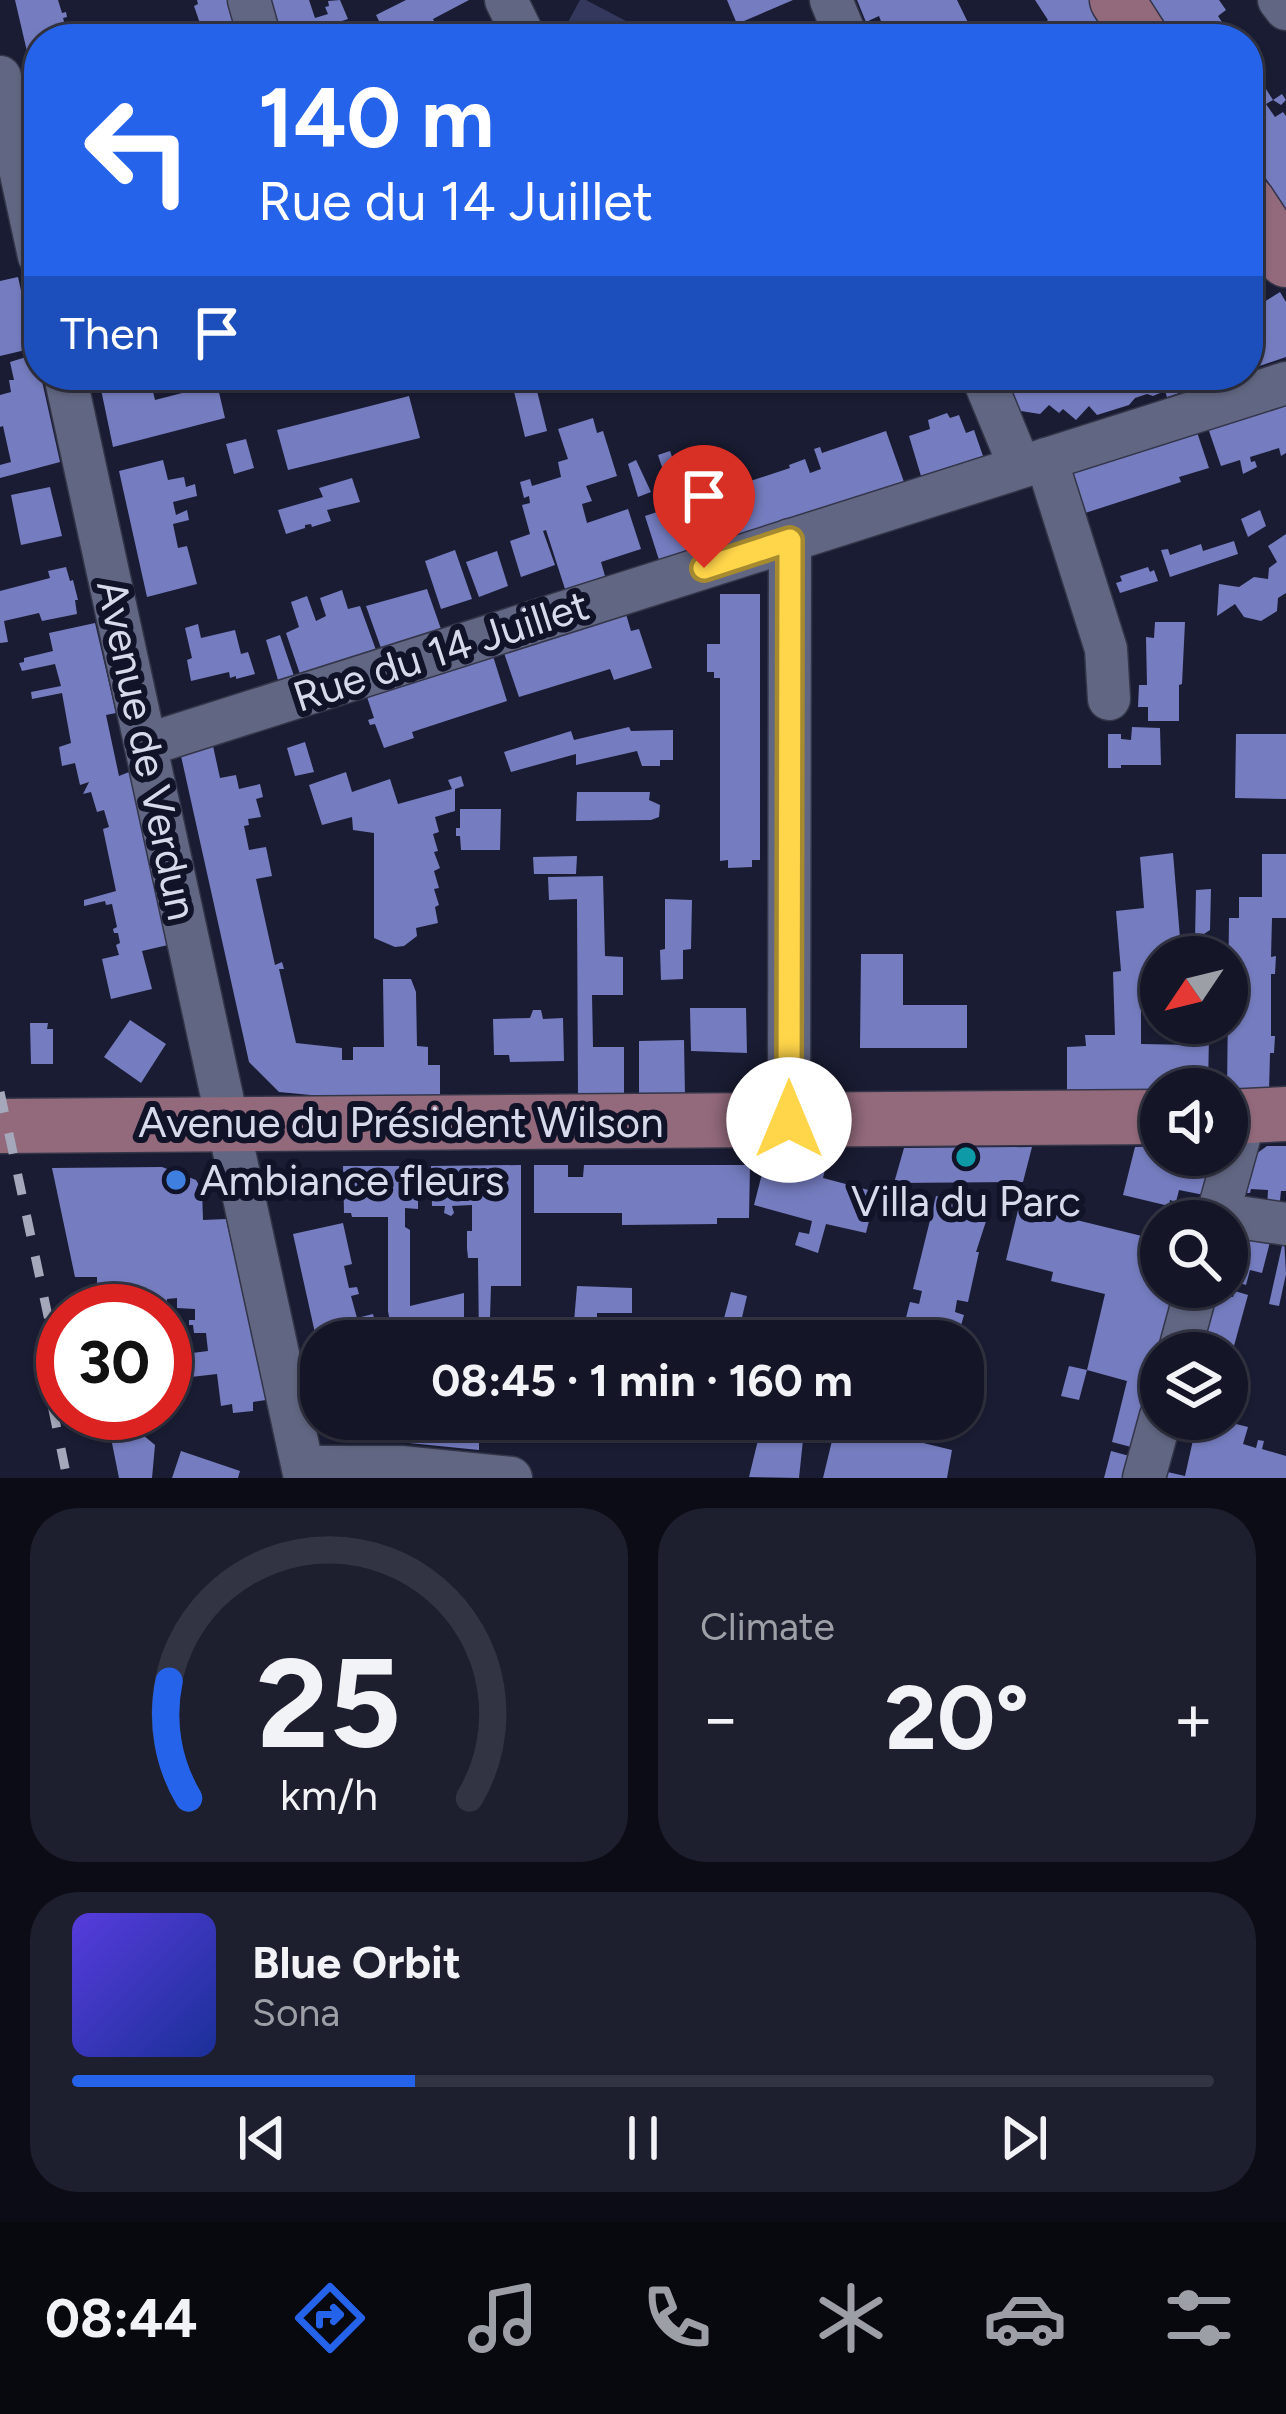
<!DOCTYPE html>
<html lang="en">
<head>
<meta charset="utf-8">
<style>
	body { margin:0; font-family:Figtree,sans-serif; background:#1d1e2e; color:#f1f3f6; height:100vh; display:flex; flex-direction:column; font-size:45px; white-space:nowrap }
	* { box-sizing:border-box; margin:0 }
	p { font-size:39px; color:#9d9fa7 }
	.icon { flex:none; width:66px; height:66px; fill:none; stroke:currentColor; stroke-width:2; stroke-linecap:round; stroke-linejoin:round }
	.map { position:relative; height:1478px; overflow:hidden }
	.sheet { display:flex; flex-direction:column; gap:30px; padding:30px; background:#0b0c15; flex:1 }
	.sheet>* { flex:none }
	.top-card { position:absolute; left:24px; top:24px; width:1239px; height:366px; border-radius:48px; box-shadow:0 3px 9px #0004,0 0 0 3px #333443; background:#2563eb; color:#fff; overflow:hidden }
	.needle { width:78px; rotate:235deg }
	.tools { position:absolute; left:1140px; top:936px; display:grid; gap:24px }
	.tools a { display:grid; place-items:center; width:108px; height:108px; border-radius:50%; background:#141526; box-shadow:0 3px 9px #0004,0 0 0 3px #333443; font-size:60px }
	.speed { position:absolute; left:36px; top:1284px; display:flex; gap:24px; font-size:60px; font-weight:700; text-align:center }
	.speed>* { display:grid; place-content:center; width:156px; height:156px; border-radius:50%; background:#141526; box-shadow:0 3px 9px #0004,0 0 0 3px #333443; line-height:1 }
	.speed .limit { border:18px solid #d22; background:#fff; color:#111 }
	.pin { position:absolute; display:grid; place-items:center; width:102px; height:102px; color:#fff; margin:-123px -51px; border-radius:50% 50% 50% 0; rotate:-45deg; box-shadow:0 0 12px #0007 }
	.pin .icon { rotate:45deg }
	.me { position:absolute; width:132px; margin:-66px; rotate:0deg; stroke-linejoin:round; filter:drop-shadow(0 0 9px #0008) }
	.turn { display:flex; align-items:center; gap:42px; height:252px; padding:0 36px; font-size:54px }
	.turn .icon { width:156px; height:156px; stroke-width:2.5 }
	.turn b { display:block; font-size:84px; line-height:102px }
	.then { display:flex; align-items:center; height:114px; padding:0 36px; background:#0003; gap:24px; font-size:45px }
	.big { font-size:90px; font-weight:700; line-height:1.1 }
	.sheet .tile { flex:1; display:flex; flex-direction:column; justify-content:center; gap:18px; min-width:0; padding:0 42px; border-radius:48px; background:#1d1e2e }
	.sheet .dial { align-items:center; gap:0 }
	.dial svg { height:312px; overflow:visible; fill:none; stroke:#333443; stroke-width:7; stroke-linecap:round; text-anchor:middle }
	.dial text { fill:#f1f3f6; stroke:none }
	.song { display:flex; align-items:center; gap:36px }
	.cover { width:144px; height:144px; border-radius:18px; background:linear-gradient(135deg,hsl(250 70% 55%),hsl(230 70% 35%)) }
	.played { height:12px; border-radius:6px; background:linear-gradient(90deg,#2563eb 30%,#333443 30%) }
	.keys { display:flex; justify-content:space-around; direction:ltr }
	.heat { display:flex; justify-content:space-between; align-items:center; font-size:66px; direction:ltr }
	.sheet .tiles { flex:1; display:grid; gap:30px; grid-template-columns:1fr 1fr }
	.tile:last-child { grid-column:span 2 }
	.trip { position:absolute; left:300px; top:1320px; width:684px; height:120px; border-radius:48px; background:#141526; box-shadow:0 3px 9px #0004,0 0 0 3px #333443; font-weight:700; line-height:120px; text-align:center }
	.dock { display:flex; height:192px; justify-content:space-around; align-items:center; background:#08080f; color:#9d9fa7 }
	.dock .icon { width:84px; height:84px }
	.dock .on { color:#2563eb }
	.dock b { font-size:54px; color:#f1f3f6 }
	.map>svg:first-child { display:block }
</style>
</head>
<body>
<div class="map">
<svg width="1286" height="1478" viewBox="0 0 1286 1478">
	<rect width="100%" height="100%" fill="#1a1c33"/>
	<path fill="#33385c" d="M580,0H586L626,21L634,39H564L559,30L568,22Z"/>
	<g fill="#757dc0">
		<path d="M15,0H58L62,13L66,12L67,17L63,18L69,39H39V103Z"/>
		<path d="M197,0H234L244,39H193L204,35L194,6L198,4Z"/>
		<path d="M264,0H309L315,18L328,14L325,7L329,6L328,1L340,0L348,19L308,32L310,39H275Z"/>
		<path d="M406,0H469L433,19L443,39H391L387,37L376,15Z"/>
		<path d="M727,0H793L737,24Z"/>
		<path d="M857,0H957L976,39H888L879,16L866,22Z"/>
		<path d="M1035,0H1089L1104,22L1079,39H1054L1044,23L1048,20Z"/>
		<path d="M1149,0H1219L1226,10L1218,16L1232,37L1239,32L1244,39H1175Z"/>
		<path d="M1248,45L1254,54L1258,52L1262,57L1251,65L1273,100L1282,94L1286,100L1281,105L1273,100L1266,104L1275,117L1283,112L1286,116V209L1248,151Z"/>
		<path d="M18,277L34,348L0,356V281Z"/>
		<path d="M1280,292L1286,302V357L1248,370V312Z"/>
		<path d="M36,354L60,462L0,478V465L11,462L3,426L0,427V395L11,392L9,380H14L10,362Z"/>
		<path d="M98,375H149L155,400L217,384L225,418L113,447Z"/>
		<path d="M419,375H467L469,381L423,392Z"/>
		<path d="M510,375H533L547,431L525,437Z"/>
		<path d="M1013,375H1231V376L1167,397L1165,391L1153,396L1147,394L1135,398L1129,405L1097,415L1089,406L1076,420L1063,409L1059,413L1049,405L1040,414L1015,410L1008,386L1015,378Z"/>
		<path d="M409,396L420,438L288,470L277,430Z"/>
		<path d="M1286,402V453L1281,456L1279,448L1250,457L1251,462L1255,461L1257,467L1243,474L1240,460L1221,466L1208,428Z"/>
		<path d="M947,413L950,418L959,415L966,433L974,430L983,456L921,476L909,436L930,429L928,420Z"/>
		<path d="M593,418L597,433L603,431L617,476L586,486L592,501L582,504L587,523L628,509L641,549L601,562L605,576L565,589L546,530L543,531L555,565L521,577L510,541L530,534L522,505L530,503L529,496L524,498L520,482L530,479L532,486L561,477L558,462L568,459L558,429Z"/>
		<path d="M886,431L904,482L659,560L645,516L675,506L658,455L670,451L678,474L686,471L697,499L725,490L716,458L724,456L735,486L790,468L789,465L805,459L810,473L821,469L814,449L820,447L822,453Z"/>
		<path d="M1197,432L1209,468L1179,477L1181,482L1082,514L1068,473Z"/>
		<path d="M246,439L254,468L234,474L226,444Z"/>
		<path d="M163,460L168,480L184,477L186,487L195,484L197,496L173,502L176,515L187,510L189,520L173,524L178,548L187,546L197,584L147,597L119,471Z"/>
		<path d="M636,460L651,492L638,497L628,464Z"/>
		<path d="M352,478L360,502L327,510L331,521L312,527L311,524L305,525V528L286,534L278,510L323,497L319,488Z"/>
		<path d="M50,487L62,536L21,545L11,495Z"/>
		<path d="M1260,510L1266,526L1248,537L1241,519Z"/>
		<path d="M1286,534V593L1278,598L1277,611L1261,621L1244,617L1235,604L1217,616L1219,584L1239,587L1254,577L1268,579L1269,568L1277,562L1268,546Z"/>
		<path d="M1234,541L1238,554L1170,577L1161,550L1168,549L1170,555L1201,544L1203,551Z"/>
		<path d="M455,550L472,599L441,609L425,561Z"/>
		<path d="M497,551L508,586L479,597L466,562Z"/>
		<path d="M66,567L70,581L73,580L78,600H75L77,614L42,621L39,613L4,621L8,642L0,643V591L50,578L48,571Z"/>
		<path d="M1148,567L1150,572L1154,570L1158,581L1120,593L1116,583L1122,581L1120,576Z"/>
		<path d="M427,589L441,629L381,648L366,606Z"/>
		<path d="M342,590L348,609L360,606L376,650L300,674L286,633L299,627L291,602L307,596L316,621L326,616L320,598Z"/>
		<path d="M720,594H760V860H752V867L728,868V860L720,861V678H714V672H707V644H720Z"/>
		<path d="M626,614L631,631L639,629L652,668L614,680L610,669L519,697L504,653Z"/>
		<path d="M1155,622H1185L1182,684L1179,685V721H1148V707H1138L1139,685H1147L1146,637L1154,638Z"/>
		<path d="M95,623L116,713L106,715L119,776L129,772L168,945L142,951L152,989L111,999L102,959L119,955L116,945L120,943L118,933H114L113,929L117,927L112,904L106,905L105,901L84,906V900L116,891L103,829L109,827L104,810L97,812L91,792L83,794L89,782L80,785L75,763L62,766L59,747L71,743L62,693L32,699L31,692L61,686L55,664L22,671L19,663L24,662V658L53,651L49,633Z"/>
		<path d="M198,624L201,638L235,630L241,654L248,652L255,674L236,679V676L230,678L229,672L191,681L187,660L192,658L185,628Z"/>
		<path d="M280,635L294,676L278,680L266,640Z"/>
		<path d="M493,656L507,701L412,732L414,738L384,748L375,724L370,725L368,720L374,718L367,697Z"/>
		<path d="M629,727L631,731L673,730V760H660V766H642L637,751L576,765V754L511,772L504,752L571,731L574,740Z"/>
		<path d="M1132,727L1160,728L1161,765H1121V768H1108V734H1121V739L1131,740Z"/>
		<path d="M1236,734H1286V799L1235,798Z"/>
		<path d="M305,742L314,772L295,776L287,748Z"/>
		<path d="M213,746L220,778L236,775L239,789L260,784L263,797L256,799L261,817L248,819L249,825L244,826L249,850L266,847L272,876L256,879L275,965L282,962L284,969H279L296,1043L342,1048V1060H353V1047H384L383,979H411L416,992L417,1046L428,1047V1065H440V1099H353L279,1092L249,1062L181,756Z"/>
		<path d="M346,772L352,792L390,779L398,804L452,789L448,780L461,776L464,786L455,789V811L435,817L439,832L433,834L438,851L434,852L440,868L434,871L439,888L434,889L439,905L435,907L438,923L416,928L417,936L404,946L395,947L374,938V833L353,830L352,817L322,825L309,785Z"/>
		<path d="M577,792H650L649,800L660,805L659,817L651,820L576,821Z"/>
		<path d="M460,809H501L500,850H461L460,836H456V828H460Z"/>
		<path d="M1173,853L1181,950L1171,957H1161V965L1156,969L1141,970V1044L1193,1045V1035H1209L1208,1089L1067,1091V1047L1086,1046L1085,1035H1115L1113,972L1121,971L1116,911L1144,908L1140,857Z"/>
		<path d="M1262,854H1286V918H1272L1271,957L1276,956L1275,974H1271V1036H1275L1274,1053H1270L1269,1091H1227L1229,918H1239V897H1262Z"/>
		<path d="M577,856L576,874H534L533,857Z"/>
		<path d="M603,876L605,956L623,957V995H592L593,1047H624V1097L578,1098L577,899L549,900L548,877Z"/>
		<path d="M1211,889L1210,930L1195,940L1196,890Z"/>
		<path d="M665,899L692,900L691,949L683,950V979L661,980L660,950L665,949Z"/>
		<path d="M861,954H903V1005H967V1048H860Z"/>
		<path d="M690,1008H746L747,1053L691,1051Z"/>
		<path d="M533,1010H541L543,1019L563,1018L564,1061L510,1062L509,1055H494L493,1019L530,1018Z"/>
		<path d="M130,1020L166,1044L141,1083L104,1057Z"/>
		<path d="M30,1023H48L47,1029H53V1064H31Z"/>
		<path d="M684,1040L685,1097H639V1041Z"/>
		<path d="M1161,1146V1155H1214L1204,1195L1179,1190L1176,1202L1170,1200L1169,1206L1123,1195L1135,1147Z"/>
		<path d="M1267,1146H1286V1191H1281L1279,1210L1267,1208L1268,1190L1251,1189L1250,1193H1245L1256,1154Z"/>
		<path d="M1032,1147L1023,1182L894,1183L904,1148Z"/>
		<path d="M521,1165V1286H491L490,1318H497V1327H534V1341H479L478,1258H468L467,1248V1231H472V1205L452,1206L454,1213L451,1216L444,1213L445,1206H432L431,1166Z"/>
		<path d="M534,1165H568V1177H583L584,1165H750L749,1218H717V1224L622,1225V1213H534Z"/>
		<path d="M826,1165L823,1178L876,1192L866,1233L826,1224L818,1253L795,1245L799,1232L809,1234L812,1221L754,1205L764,1166Z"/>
		<path d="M343,1166H418V1209L405,1208V1227L410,1230V1306L464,1293V1341H416L415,1334L400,1337V1341H387L385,1335L392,1333L388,1311V1217H352L351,1213H344Z"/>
		<path d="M162,1167L196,1180L202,1190L203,1220L226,1219L266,1400L253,1402V1411L233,1413L232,1404L221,1406L217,1374L191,1377V1365H187L188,1372L170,1374L168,1356L208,1351L206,1333H194L193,1325H189V1320H195V1309L177,1308V1298L167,1299V1311H160L159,1299L97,1300V1277H75L52,1168Z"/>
		<path d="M960,1192L968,1194L966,1203L990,1209L976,1252H979L968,1302L957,1300L955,1312L964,1315L960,1329L957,1328L954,1341H900L910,1302L919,1304L922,1291L913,1289L936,1196L958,1201Z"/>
		<path d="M1019,1206L1146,1237L1142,1253L1157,1257L1161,1248V1287H1182L1135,1448L1112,1442L1127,1381L1087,1370L1105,1294L1051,1281L1053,1272L1006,1260Z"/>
		<path d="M343,1223L352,1264L344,1266L349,1288L357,1287L359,1294L351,1296L357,1318L373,1314L376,1326L359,1330L361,1341H321L319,1351L293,1234Z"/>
		<path d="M1233,1232L1271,1238L1262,1273L1250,1270L1246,1285L1227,1279V1253Z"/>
		<path d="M1284,1237L1286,1274L1279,1306L1269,1304Z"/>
		<path d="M577,1286L632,1288V1313H597V1336H578V1322H574Z"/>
		<path d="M1235,1291L1248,1295L1229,1364L1227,1353H1198L1216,1292L1233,1297Z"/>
		<path d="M731,1292L747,1296L740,1326L790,1341H718Z"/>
		<path d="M1069,1366L1087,1370L1079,1400L1061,1396Z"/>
		<path d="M1227,1377L1247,1381L1245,1390L1235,1388L1230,1414L1238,1415L1236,1424L1248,1427L1243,1444L1256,1448L1258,1440L1264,1441L1262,1449L1286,1456V1478H1161L1163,1471L1185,1476L1193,1440L1174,1435L1178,1419H1227Z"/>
		<path d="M334,1419H373L377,1440L345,1436L336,1427Z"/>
		<path d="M394,1419H479V1450L399,1442Z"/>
		<path d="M642,1419H743L738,1437L695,1425L693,1434L642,1424Z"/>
		<path d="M881,1419H932L930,1425L936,1428L932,1443L911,1440L952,1450L947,1478H823L837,1420L879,1431Z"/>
		<path d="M109,1428L137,1430L155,1445L152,1478H119Z"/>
		<path d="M759,1436L803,1440L799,1478L749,1477Z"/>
		<path d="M181,1451L240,1471L238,1478H172Z"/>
		<path d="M1111,1451L1133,1457L1127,1478H1104Z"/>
	</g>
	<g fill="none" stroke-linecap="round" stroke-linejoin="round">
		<g stroke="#333548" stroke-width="45">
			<g id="minor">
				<path d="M249,0L260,39"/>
				<path d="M506,0L525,39"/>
				<path d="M831,0L847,39"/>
				<path d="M1279,0L1286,9"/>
				<path d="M0,77L39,256"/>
				<path d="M65,375L305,1478"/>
				<path d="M982,375L1020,467"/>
				<path d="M1046,459L1106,649L1109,699"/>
				<path d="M146,745L1286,383"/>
				<path d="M789,1120L790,540"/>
				<path d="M1218,1214L1286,1224"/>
				<path d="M1216,1221L1245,1117"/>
				<path d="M1179,1353L1197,1287"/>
				<path d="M303,1467H401L511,1478"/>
				<path d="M1144,1478L1161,1416"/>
			</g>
		</g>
		<g stroke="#333548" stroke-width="57">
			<g id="major">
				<path d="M1117,0L1142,39"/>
				<path d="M1248,202L1286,260"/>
				<path d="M1227,1117L1286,1114"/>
				<path d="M0,1126L1161,1117"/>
			</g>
		</g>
		<use href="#minor" stroke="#616682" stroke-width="42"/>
		<use href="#major" stroke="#936a7b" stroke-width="54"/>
		<g stroke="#a5a8ba" stroke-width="9" stroke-dasharray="21 21" stroke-linecap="butt">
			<path d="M0,1092L63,1386"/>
			<path d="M44,1366L67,1478"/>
		</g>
	</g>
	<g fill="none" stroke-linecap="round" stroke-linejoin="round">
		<g stroke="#a68a30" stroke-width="30">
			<path id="route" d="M704,568L790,540L789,1120"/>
		</g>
		<use href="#route" stroke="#ffd54a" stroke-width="21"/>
	</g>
	<circle fill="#0f9aa8" stroke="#111329" stroke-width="4.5" cx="966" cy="1157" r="12"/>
	<circle fill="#3f7fe0" stroke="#111329" stroke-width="4.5" cx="176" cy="1180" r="12"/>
	<g text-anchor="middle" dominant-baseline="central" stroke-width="12" stroke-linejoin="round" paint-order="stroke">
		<g font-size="42" fill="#d7daea" stroke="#111329">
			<text transform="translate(441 651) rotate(-18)">Rue du 14 Juillet</text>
			<text transform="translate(147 750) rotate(78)">Avenue de Verdun</text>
			<text x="401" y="1122">Avenue du Président Wilson</text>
		</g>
		<g font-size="42" fill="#d7daea" stroke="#111329" text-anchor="start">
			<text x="200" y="1180">Ambiance fleurs</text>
			<text x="966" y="1201" text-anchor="middle">Villa du Parc</text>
		</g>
	</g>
</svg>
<div class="tools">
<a><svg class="needle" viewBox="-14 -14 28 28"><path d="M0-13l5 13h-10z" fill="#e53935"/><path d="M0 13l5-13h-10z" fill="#9d9fa7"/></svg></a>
<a><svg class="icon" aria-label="sound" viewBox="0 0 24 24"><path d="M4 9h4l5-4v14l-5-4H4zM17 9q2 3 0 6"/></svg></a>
<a><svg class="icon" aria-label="search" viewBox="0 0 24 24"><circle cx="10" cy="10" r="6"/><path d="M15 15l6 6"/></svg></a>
<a><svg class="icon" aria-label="layers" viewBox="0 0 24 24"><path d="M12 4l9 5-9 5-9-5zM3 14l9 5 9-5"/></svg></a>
</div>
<div class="speed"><div class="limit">30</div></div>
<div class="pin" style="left:704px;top:568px;background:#d93025"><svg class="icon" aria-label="arrive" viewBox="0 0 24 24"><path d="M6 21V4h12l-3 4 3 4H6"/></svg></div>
<svg class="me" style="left:789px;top:1120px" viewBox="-20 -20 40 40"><circle r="19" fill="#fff"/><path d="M0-13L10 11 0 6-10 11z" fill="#ffd54a"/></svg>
<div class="trip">08:45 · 1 min · 160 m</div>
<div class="top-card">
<div class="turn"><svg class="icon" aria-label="left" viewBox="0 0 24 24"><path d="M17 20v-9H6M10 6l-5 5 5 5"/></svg><div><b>140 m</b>Rue du 14 Juillet</div></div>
<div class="then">Then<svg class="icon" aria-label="arrive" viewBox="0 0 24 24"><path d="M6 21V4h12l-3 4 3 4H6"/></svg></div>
</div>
</div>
<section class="sheet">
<div class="tiles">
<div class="tile dial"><svg viewBox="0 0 100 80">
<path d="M14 69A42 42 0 1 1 86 69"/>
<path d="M14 69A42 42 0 0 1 9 39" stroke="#2563eb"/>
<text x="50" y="56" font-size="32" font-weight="700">25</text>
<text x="50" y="72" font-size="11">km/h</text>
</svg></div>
<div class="tile"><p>Climate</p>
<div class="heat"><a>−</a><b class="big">20°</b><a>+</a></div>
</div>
<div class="tile">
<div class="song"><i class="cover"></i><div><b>Blue Orbit</b><p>Sona</p></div></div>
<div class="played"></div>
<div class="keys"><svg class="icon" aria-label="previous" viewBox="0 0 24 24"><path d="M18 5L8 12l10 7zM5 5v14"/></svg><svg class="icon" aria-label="pause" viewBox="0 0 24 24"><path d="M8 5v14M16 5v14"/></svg><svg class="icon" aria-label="next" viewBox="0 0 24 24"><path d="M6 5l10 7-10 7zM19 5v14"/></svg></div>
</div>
</div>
</section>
<nav class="dock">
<b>08:44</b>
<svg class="icon on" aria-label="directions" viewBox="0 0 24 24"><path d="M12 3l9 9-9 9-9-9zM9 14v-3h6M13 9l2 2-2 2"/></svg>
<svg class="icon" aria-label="music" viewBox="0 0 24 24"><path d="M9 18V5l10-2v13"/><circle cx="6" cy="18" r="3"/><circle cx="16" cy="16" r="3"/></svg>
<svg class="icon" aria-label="phone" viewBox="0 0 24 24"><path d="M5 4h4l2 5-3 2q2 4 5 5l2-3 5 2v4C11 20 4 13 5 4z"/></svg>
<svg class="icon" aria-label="climate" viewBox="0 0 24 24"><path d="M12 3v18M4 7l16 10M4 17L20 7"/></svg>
<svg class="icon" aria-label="car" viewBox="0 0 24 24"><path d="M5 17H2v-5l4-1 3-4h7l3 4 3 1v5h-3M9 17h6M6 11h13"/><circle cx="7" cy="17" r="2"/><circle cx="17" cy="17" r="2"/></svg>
<svg class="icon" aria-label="filters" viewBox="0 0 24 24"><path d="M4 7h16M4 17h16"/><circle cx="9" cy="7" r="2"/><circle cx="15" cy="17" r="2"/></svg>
</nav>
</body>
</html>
